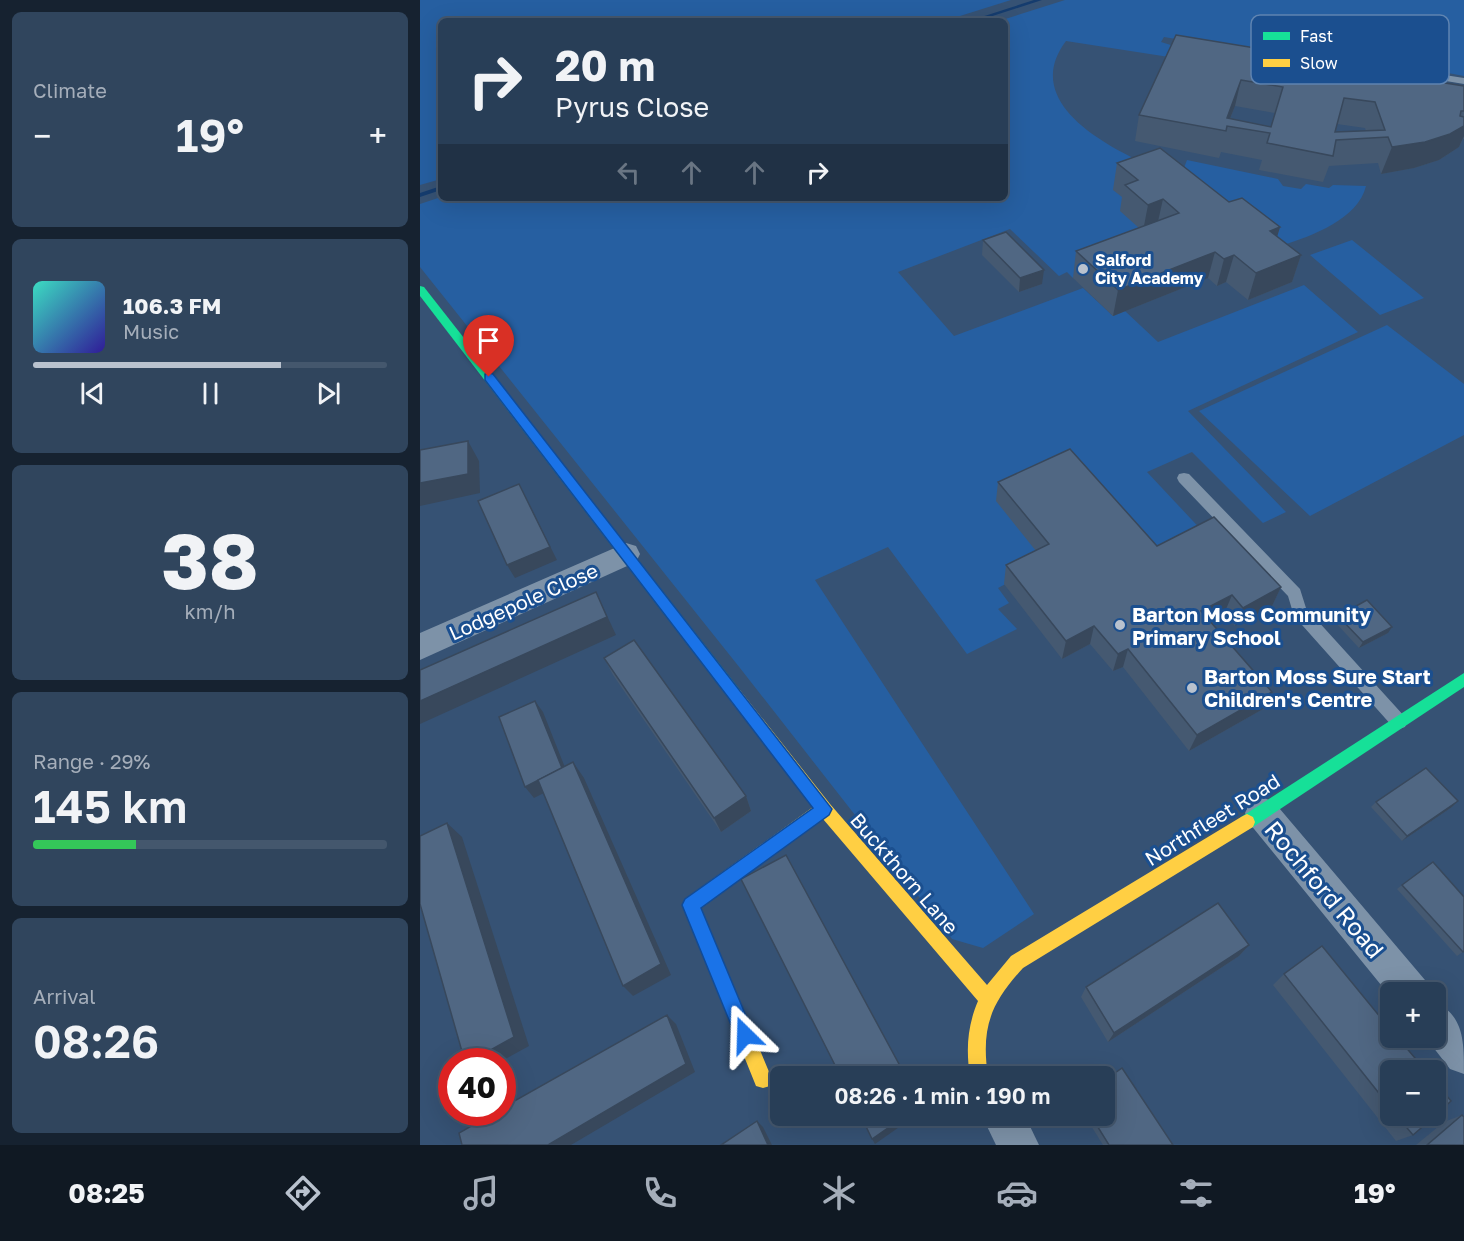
<!DOCTYPE html>
<html lang="en">
<head>
<meta charset="utf-8">
<style>
	body { margin:0; font-family:"Golos Text",sans-serif; background:#30455d; color:#f1f3f6; height:100vh; display:flex; flex-direction:column; font-size:22px; white-space:nowrap }
	* { box-sizing:border-box; margin:0 }
	p { font-size:20px; color:#a5aeba }
	.icon { flex:none; width:33px; height:33px; fill:none; stroke:currentColor; stroke-width:2; stroke-linecap:round; stroke-linejoin:round }
	.map { position:relative; flex:1; overflow:hidden }
	.sheet { display:flex; flex-direction:column; gap:12px; padding:12px; background:#162230; width:420px }
	.sheet>* { flex:none }
	.banner { position:absolute; left:18px; top:18px; width:570px; height:183px; border-radius:9px; box-shadow:0 6px 24px #0002,0 0 0 2px #44576d; background:#283e57; color:#f1f3f6; overflow:hidden }
	.buttons { position:absolute; left:960px; top:982px; display:grid; gap:12px }
	.buttons a { display:grid; place-items:center; width:66px; height:66px; border-radius:9px; background:#283e57; box-shadow:0 6px 24px #0002,0 0 0 2px #44576d; font-size:30px }
	.speed { position:absolute; left:18px; top:1048px; display:flex; gap:12px; font-size:30px; font-weight:700; text-align:center }
	.speed>* { display:grid; place-content:center; width:78px; height:78px; border-radius:50%; background:#283e57; box-shadow:0 6px 24px #0002,0 0 0 2px #44576d; line-height:1 }
	.speed .limit { border:9px solid #d22; background:#fff; color:#111 }
	.pin { position:absolute; display:grid; place-items:center; width:51px; height:51px; color:#fff; margin:-62px -26px; border-radius:50% 50% 50% 0; rotate:-45deg; box-shadow:0 0 6px #0007 }
	.pin .icon { rotate:45deg }
	.me { position:absolute; width:66px; margin:-33px; rotate:338deg; stroke-linejoin:round; filter:drop-shadow(0 0 4px #0008) }
	.turn { display:flex; align-items:center; gap:21px; height:126px; padding:0 18px; font-size:27px }
	.turn .icon { width:78px; height:78px; stroke-width:2.5 }
	.turn b { display:block; font-size:42px; line-height:51px }
	.lanes { display:flex; align-items:center; height:57px; padding:0 18px; background:#0003; justify-content:center; gap:30px; direction:ltr }
	.lanes .off { opacity:.35 }
	.big { font-size:45px; font-weight:600; line-height:1.1 }
	.sheet .card { flex:1; display:flex; flex-direction:column; justify-content:center; gap:9px; min-width:0; padding:0 21px; border-radius:9px; background:#30455d }
	.sheet .dial { align-items:center; gap:0 }
	.dial b { font-size:78px; line-height:1 }
	.song { display:flex; align-items:center; gap:18px }
	.cover { width:72px; height:72px; border-radius:9px; background:linear-gradient(135deg,hsl(170 70% 55%),hsl(250 70% 35%)) }
	.played { height:6px; border-radius:3px; background:linear-gradient(90deg,#b9c2ce 70%,#44576d 70%) }
	.keys { display:flex; justify-content:space-around; direction:ltr }
	.heat { display:flex; justify-content:space-between; align-items:center; font-size:33px; direction:ltr }
	.charge { height:9px; border-radius:4px; background:linear-gradient(90deg,#34c759 29%,#44576d 0) }
	.trip { position:absolute; left:350px; top:1066px; width:345px; height:60px; border-radius:9px; background:#283e57; box-shadow:0 6px 24px #0002,0 0 0 2px #44576d; font-weight:600; line-height:60px; text-align:center }
	.tab-bar { display:flex; height:96px; justify-content:space-around; align-items:center; background:#101923; color:#a5aeba }
	.tab-bar .icon { width:42px; height:42px }
	.tab-bar .on { color:#b9c2ce }
	.tab-bar b { font-size:27px; color:#f1f3f6 }
	main { display:flex; flex:1; min-height:0 }
	.map>svg:first-child { display:block }
</style>
</head>
<body>
<main>
<section class="sheet">
<div class="card"><p>Climate</p>
<div class="heat"><a>−</a><b class="big">19°</b><a>+</a></div>
</div>
<div class="card">
<div class="song"><i class="cover"></i><div><b>106.3 FM</b><p>Music</p></div></div>
<div class="played"></div>
<div class="keys"><svg class="icon" aria-label="previous" viewBox="0 0 24 24"><path d="M18 5L8 12l10 7zM5 5v14"/></svg><svg class="icon" aria-label="pause" viewBox="0 0 24 24"><path d="M8 5v14M16 5v14"/></svg><svg class="icon" aria-label="next" viewBox="0 0 24 24"><path d="M6 5l10 7-10 7zM19 5v14"/></svg></div>
</div>
<div class="card dial"><b>38</b><p>km/h</p></div>
<div class="card"><p>Range · 29%</p><b class="big">145 km</b><div class="charge"></div></div>
<div class="card"><p>Arrival</p><b class="big">08:26</b></div>
</section>
<div class="map">
<svg width="1044" height="1145" viewBox="0 0 1044 1145">
	<rect width="100%" height="100%" fill="#365274"/>
	<g fill="#265fa1">
		<path d="M0,0H591L524,21H21V179L0,185Z"/>
		<path d="M645,0H1044V76L985,65L983,77L744,37L741,42L754,46L749,57L646,41C594,110 710,159 760,178L767,160L858,179L863,186L881,189L886,184L909,188L913,185L946,186C938,219 892,236 863,245L713,207L723,231L653,278L647,272L639,276L590,229L478,272L534,336L663,288L693,316L705,311L738,342L884,285L938,332L768,411L866,512L843,523L772,452L727,472L787,536L731,565L626,563L578,588L589,603L578,609L597,629L547,654L468,547L395,580L614,914L563,948L532,939L320,668L0,267V204L21,197L585,198V21H579Z"/>
		<path d="M932,240L1004,298L960,315L890,255Z"/>
		<path d="M967,325L1044,384V435L890,516L779,411Z"/>
	</g>
	<g fill="none" stroke-linecap="round" stroke-linejoin="round">
		<g fill="#153c6e" fill-rule="evenodd">
			<path d="M614,0H622L557,21H549Z"/>
			<path d="M21,186V190L0,197V193Z"/>
		</g>
		<g fill="#7d92a8" fill-rule="evenodd">
			<path d="M1005,72L1044,78V84L1002,77L1000,75Z"/>
			<path d="M764,473L769,474L880,589L886,608L985,717L987,722L985,727L979,729L973,727L874,616L868,596L759,482L757,478L759,474Z"/>
		</g>
		<g fill="#7d92a8" fill-rule="evenodd">
			<path d="M206,543L216,546L220,554L216,562L0,660V633Z"/>
			<path d="M842,797L854,802L1005,980L1011,993H970V996L830,824L825,813L830,802Z"/>
			<path d="M1016,1002C1044,1017 1044,1041 1044,1074L1030,1069L1006,1038H1016Z"/>
			<path d="M562,1116H605L619,1145H576Z"/>
		</g>
		<g fill="#16e098" fill-rule="evenodd">
			<path d="M0,286L4,287L320,690L322,695L320,700L315,701L310,700L0,296Z"/>
			<path d="M1044,673V687L833,827L827,830L821,827L819,822L821,817Z"/>
		</g>
		<path fill="#ffcf43" fill-rule="evenodd" d="M315,689L320,690L410,804L567,985L591,956L821,817L827,814L833,817L835,822L833,827L603,968C570,1004 561,1028 568,1077H550C546,1050 547,1027 558,1001L403,819L281,908L352,1079L350,1086L343,1088L336,1086L263,905L265,899L393,807L310,700L308,695L310,690Z"/>
	</g>
	<g fill="#455971" fill-rule="evenodd">
		<path d="M756,35L968,74L1044,86V139H1043L1039,147L1019,160L994,168L961,174L958,163L909,166L903,182L839,170L842,160L801,152L799,158L715,141L719,115ZM815,106L855,113L851,127L810,119ZM917,124L945,128L946,131L915,132Z"/>
		<path d="M697,163L809,202L860,227L857,236L881,255L872,282L828,300L806,282L797,286L788,278L693,316L653,278L656,251L719,228L700,211L702,197L693,190Z"/>
		<path d="M563,240L622,284L599,292L562,255Z"/>
		<path d="M578,482L737,546L861,587L852,606L815,626L804,614L790,621L843,709L769,751L703,667L693,671L670,644L642,659L584,584L586,565L616,551L576,501Z"/>
		<path d="M918,616L968,633L939,648L915,622Z"/>
		<path d="M184,658L326,796L331,811L301,832L193,675Z"/>
		<path d="M1038,801L1032,807L982,841L951,807L956,802Z"/>
		<path d="M982,885L1044,951L1037,956L977,889Z"/>
		<path d="M829,945L819,956L688,1042L661,997L666,987Z"/>
		<path d="M864,974L970,1071V1116H1015L993,1135L976,1141L853,985Z"/>
		<path d="M1042,1115L1044,1145H996L1024,1122Z"/>
		<path d="M665,1116H684L753,1145H683Z"/>
	</g>
	<g fill="#38485c">
		<path d="M821,80L815,106L805,131L807,118Z"/>
		<path d="M1044,126V136L1039,147L1019,160L994,168L961,174L972,147Z"/>
		<path d="M743,199L737,226L723,231L728,205Z"/>
		<path d="M860,227L852,254L850,231Z"/>
		<path d="M795,252L788,278L693,316L698,290Z"/>
		<path d="M814,255L806,282L797,286L804,259Z"/>
		<path d="M881,255L872,282L828,300L836,273Z"/>
		<path d="M624,270L622,284L599,292L600,278Z"/>
		<path d="M48,441L59,461L60,493L0,506V483Z"/>
		<path d="M99,484L137,560L95,578L87,565Z"/>
		<path d="M861,587L852,606L815,626L823,608Z"/>
		<path d="M176,592L196,635L0,724V701Z"/>
		<path d="M812,595L804,614L774,629L781,611Z"/>
		<path d="M674,626L670,644L642,659L646,641Z"/>
		<path d="M972,627L968,633L939,648L943,642Z"/>
		<path d="M708,649L703,667L693,671L698,654Z"/>
		<path d="M852,692L843,709L769,751L777,735Z"/>
		<path d="M115,701L123,712L150,780L114,798L105,787Z"/>
		<path d="M153,762L164,778L251,975L213,996L203,986Z"/>
		<path d="M326,796L331,811L301,832L294,818Z"/>
		<path d="M1038,801L1032,807L982,841L987,836Z"/>
		<path d="M27,823L42,837L109,1046L80,1062H49Z"/>
		<path d="M829,945L819,956L688,1042L694,1033Z"/>
		<path d="M247,1015L256,1024L275,1072L151,1145H128Z"/>
		<path d="M485,1116H495L455,1144L452,1139Z"/>
		<path d="M337,1121L343,1127L352,1145H348Z"/>
	</g>
	<g fill="#506783" stroke="#38485c" stroke-width="1.5" fill-rule="evenodd">
		<path d="M756,35L968,70V74L1044,86V111H1041L1040,116L1044,117V126L1030,134L1005,142L972,147L968,137L916,140L913,156L847,143L850,133L807,126L806,131L719,115ZM821,80L863,87L851,127L807,118ZM924,98L955,102L965,130L915,132Z"/>
		<path d="M740,148L809,202L822,198L860,227L850,231L881,255L836,273L814,255L804,259L795,252L698,290L656,251L759,213L743,199L728,205L705,185L718,180L697,163Z"/>
		<path d="M586,232L624,270L600,278L563,240Z"/>
		<path d="M48,441V474L0,483V450Z"/>
		<path d="M650,449L737,546L794,517L861,587L823,608L812,595L781,611L852,692L777,735L708,649L698,654L674,626L646,641L586,565L629,544L578,482Z"/>
		<path d="M99,484L130,547L87,565L58,501Z"/>
		<path d="M176,592L187,617L0,701V670Z"/>
		<path d="M947,600L972,627L943,642L918,616Z"/>
		<path d="M214,640L326,796L294,818L184,658Z"/>
		<path d="M115,701L142,768L105,787L79,717Z"/>
		<path d="M153,762L241,964L203,986L118,780Z"/>
		<path d="M1006,768L1038,801L987,836L956,802Z"/>
		<path d="M27,823L94,1037L49,1062H45L0,904V836Z"/>
		<path d="M366,855L486,1077H421L321,879Z"/>
		<path d="M1013,862L1044,897V951L1043,952L982,885Z"/>
		<path d="M798,903L829,945L694,1033L666,987Z"/>
		<path d="M902,946L970,1029V1038H978L1006,1071H970V1107L864,974Z"/>
		<path d="M247,1015L266,1064L128,1145H42L39,1133L74,1113H82V1108Z"/>
		<path d="M702,1068L753,1145H689L671,1116H684V1081Z"/>
		<path d="M1016,1083L1031,1101L1016,1115Z"/>
		<path d="M1042,1115L1044,1117V1145H1007Z"/>
		<path d="M441,1116H485L452,1139Z"/>
		<path d="M977,1116H1015L993,1135Z"/>
		<path d="M337,1121L348,1145H301Z"/>
	</g>
	<path fill="#1a73e8" stroke="#114b97" stroke-width="1.5" d="M69,373L73,374L412,809L409,815L281,908L334,1035L331,1042L325,1044L318,1042L262,905L265,899L393,808L65,380V374Z"/>
	<g fill="#b9c2ce" stroke="#1b4f8f" stroke-width="2">
		<circle cx="663" cy="269" r="6"/>
		<circle cx="700" cy="625" r="6"/>
		<circle cx="772" cy="688" r="6"/>
	</g>
	<g text-anchor="middle" dominant-baseline="central" stroke-width="6" stroke-linejoin="round" paint-order="stroke">
		<g font-size="16" font-weight="bold" fill="#fff" stroke="#1b4f8f" text-anchor="start">
			<text x="675" y="260">Salford<tspan x="675" dy="18">City Academy</tspan></text>
		</g>
		<g font-size="20" fill="#fff" stroke="#1b4f8f">
			<text transform="translate(103 601) rotate(-24)">Lodgepole Close</text>
			<text transform="translate(792 819) rotate(-32)">Northfleet Road</text>
			<text transform="translate(485 873) rotate(49)">Buckthorn Lane</text>
		</g>
		<g font-size="20" font-weight="bold" fill="#fff" stroke="#1b4f8f" text-anchor="start">
			<text x="712" y="614">Barton Moss Community<tspan x="712" dy="23">Primary School</tspan></text>
			<text x="784" y="676">Barton Moss Sure Start<tspan x="784" dy="23">Children's Centre</tspan></text>
		</g>
		<g font-size="24" fill="#fff" stroke="#1b4f8f">
			<text transform="translate(905 889) rotate(50)">Rochford Road</text>
		</g>
	</g>
	<rect x="831" y="15" width="198" height="69" rx="9" fill="#1b4f8f" stroke="#5f84b1" stroke-width="1.5"/>
	<rect x="843" y="32" width="27" height="8" fill="#16e098"/>
	<rect x="843" y="59" width="27" height="8" fill="#ffcf43"/>
	<g font-size="16" fill="#fff">
		<text x="880" y="42">Fast</text>
		<text x="880" y="69">Slow</text>
	</g>
</svg>
<div class="buttons">
<a>+</a>
<a>−</a>
</div>
<div class="speed"><div class="limit">40</div></div>
<div class="pin" style="left:69px;top:377px;background:#d93025"><svg class="icon" aria-label="arrive" viewBox="0 0 24 24"><path d="M6 21V4h12l-3 4 3 4H6"/></svg></div>
<svg class="me" style="left:325px;top:1035px" viewBox="-20 -20 40 40"><path d="M0-17L14 15 0 8-14 15z" fill="#1a73e8" stroke="#fff" stroke-width="4"/></svg>
<div class="trip">08:26 · 1 min · 190 m</div>
<div class="banner">
<div class="turn"><svg class="icon" aria-label="right" viewBox="0 0 24 24"><path d="M7 20v-9h11M14 6l5 5-5 5"/></svg><div><b>20 m</b>Pyrus Close</div></div>
<div class="lanes"><svg class="icon off" aria-label="left" viewBox="0 0 24 24"><path d="M17 20v-9H6M10 6l-5 5 5 5"/></svg><svg class="icon off" aria-label="ahead" viewBox="0 0 24 24"><path d="M12 20V5M6 11l6-6 6 6"/></svg><svg class="icon off" aria-label="ahead" viewBox="0 0 24 24"><path d="M12 20V5M6 11l6-6 6 6"/></svg><svg class="icon" aria-label="right" viewBox="0 0 24 24"><path d="M7 20v-9h11M14 6l5 5-5 5"/></svg></div>
</div>
</div>
</main>
<nav class="tab-bar">
<b>08:25</b>
<svg class="icon on" aria-label="directions" viewBox="0 0 24 24"><path d="M12 3l9 9-9 9-9-9zM9 14v-3h6M13 9l2 2-2 2"/></svg>
<svg class="icon" aria-label="music" viewBox="0 0 24 24"><path d="M9 18V5l10-2v13"/><circle cx="6" cy="18" r="3"/><circle cx="16" cy="16" r="3"/></svg>
<svg class="icon" aria-label="phone" viewBox="0 0 24 24"><path d="M5 4h4l2 5-3 2q2 4 5 5l2-3 5 2v4C11 20 4 13 5 4z"/></svg>
<svg class="icon" aria-label="climate" viewBox="0 0 24 24"><path d="M12 3v18M4 7l16 10M4 17L20 7"/></svg>
<svg class="icon" aria-label="car" viewBox="0 0 24 24"><path d="M5 17H2v-5l4-1 3-4h7l3 4 3 1v5h-3M9 17h6M6 11h13"/><circle cx="7" cy="17" r="2"/><circle cx="17" cy="17" r="2"/></svg>
<svg class="icon" aria-label="filters" viewBox="0 0 24 24"><path d="M4 7h16M4 17h16"/><circle cx="9" cy="7" r="2"/><circle cx="15" cy="17" r="2"/></svg>
<b>19°</b>
</nav>
</body>
</html>
